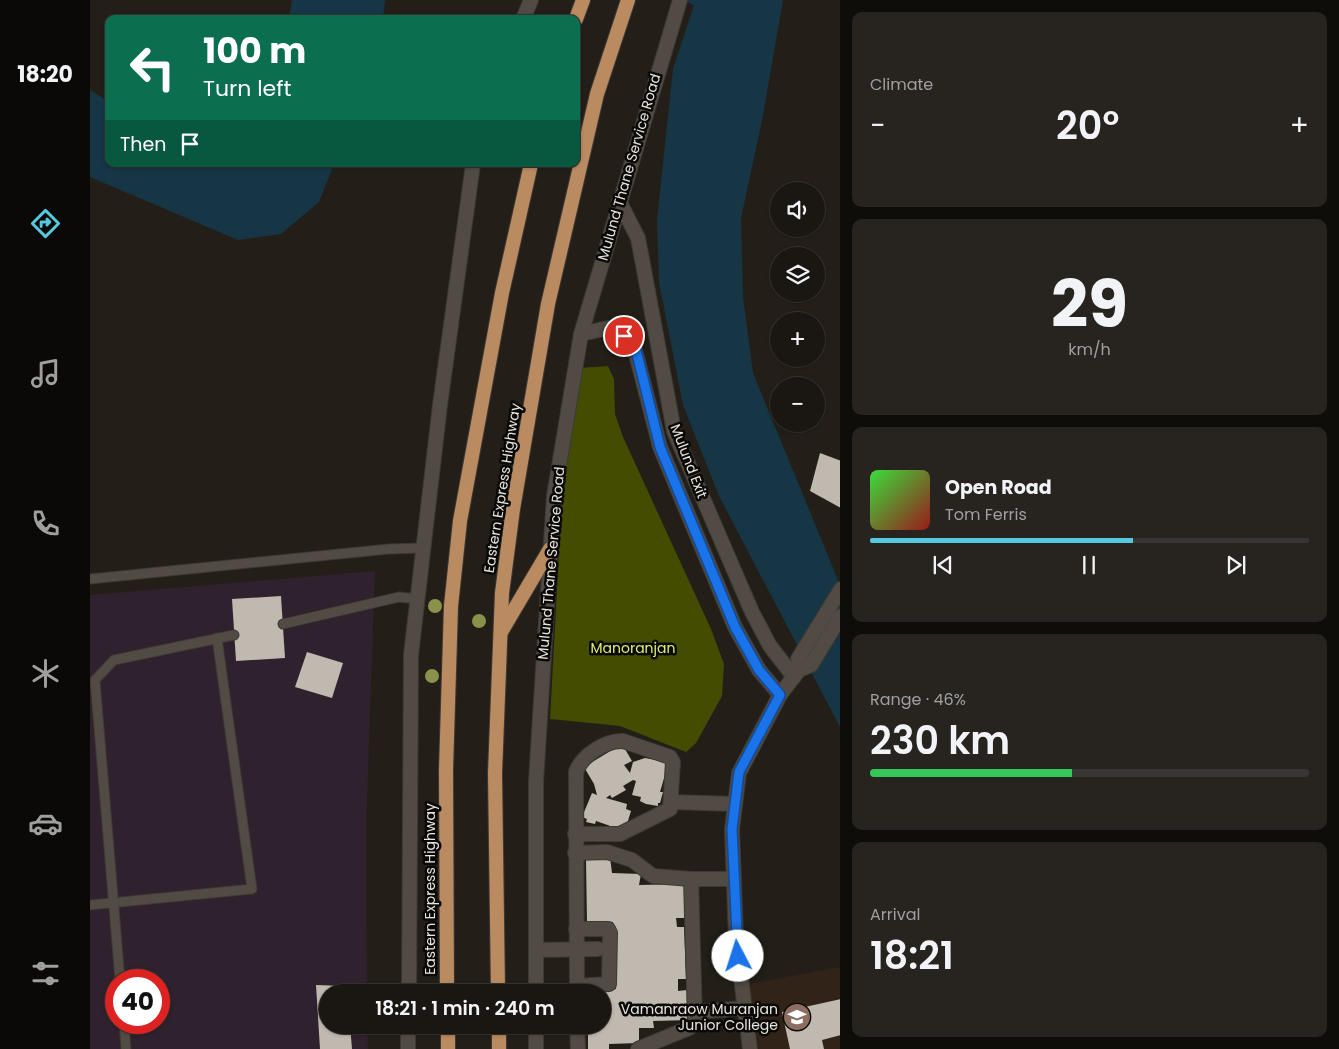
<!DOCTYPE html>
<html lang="en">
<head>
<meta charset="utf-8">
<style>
	body { margin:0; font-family:Poppins,sans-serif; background:#272420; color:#f1f3f6; height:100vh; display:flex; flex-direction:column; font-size:19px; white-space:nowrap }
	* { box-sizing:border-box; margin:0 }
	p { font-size:16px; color:#9f9f9f }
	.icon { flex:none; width:28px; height:28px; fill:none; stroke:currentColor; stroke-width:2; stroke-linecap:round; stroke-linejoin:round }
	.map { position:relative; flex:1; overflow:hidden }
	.panel { display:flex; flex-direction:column; gap:12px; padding:12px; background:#0e0d0a; width:499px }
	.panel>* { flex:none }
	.hud { position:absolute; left:15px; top:15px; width:475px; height:152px; border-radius:10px; box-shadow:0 1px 4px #0004,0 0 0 1px #383632; background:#0b6e4f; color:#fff; overflow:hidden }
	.buttons { position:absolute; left:680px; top:182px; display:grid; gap:10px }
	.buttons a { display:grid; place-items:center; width:55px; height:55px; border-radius:50%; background:#1a1712; box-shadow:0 1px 4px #0004,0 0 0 1px #383632; font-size:25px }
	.speed { position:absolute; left:15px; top:969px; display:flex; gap:10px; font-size:25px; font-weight:700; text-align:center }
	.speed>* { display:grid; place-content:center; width:65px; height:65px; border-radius:50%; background:#1a1712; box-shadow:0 1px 4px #0004,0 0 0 1px #383632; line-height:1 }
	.speed .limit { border:8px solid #d22; background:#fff; color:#111 }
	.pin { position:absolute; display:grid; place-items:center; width:42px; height:42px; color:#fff; margin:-21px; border:2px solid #fff; border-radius:50%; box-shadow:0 1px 5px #0007 }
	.me { position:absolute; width:55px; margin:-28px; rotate:355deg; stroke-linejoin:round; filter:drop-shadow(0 0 4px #0008) }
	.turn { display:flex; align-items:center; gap:18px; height:105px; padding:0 15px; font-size:22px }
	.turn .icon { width:65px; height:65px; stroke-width:2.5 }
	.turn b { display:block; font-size:35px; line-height:42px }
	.then { display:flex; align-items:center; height:48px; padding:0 15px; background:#0003; gap:10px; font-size:19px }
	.big { font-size:38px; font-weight:600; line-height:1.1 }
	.panel .tile { flex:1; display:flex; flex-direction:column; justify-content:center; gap:8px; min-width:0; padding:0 18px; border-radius:10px; background:#272420 }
	.panel .dial { align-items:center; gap:0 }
	.dial b { font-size:65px; line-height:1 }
	.song { display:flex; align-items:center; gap:15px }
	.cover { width:60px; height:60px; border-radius:8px; background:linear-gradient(135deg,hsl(120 70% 55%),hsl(0 70% 35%)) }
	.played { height:5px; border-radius:2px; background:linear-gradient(90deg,#55cadf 60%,#383632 60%) }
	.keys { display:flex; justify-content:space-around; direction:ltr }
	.heat { display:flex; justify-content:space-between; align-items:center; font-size:28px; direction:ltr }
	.charge { height:8px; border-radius:4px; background:linear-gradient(90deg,#34c759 46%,#383632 0) }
	.trip { position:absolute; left:229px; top:984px; width:292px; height:50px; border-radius:25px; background:#1a1712; box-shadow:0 1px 4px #0004,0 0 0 1px #383632; font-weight:600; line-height:50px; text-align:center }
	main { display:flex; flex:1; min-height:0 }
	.tabs { display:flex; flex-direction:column; width:90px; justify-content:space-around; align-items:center; background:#0a0907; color:#9f9f9f }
	.tabs .icon { width:35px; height:35px }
	.tabs .current { color:#55cadf }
	.tabs b { font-size:22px; color:#f1f3f6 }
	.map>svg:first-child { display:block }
</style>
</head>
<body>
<main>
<nav class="tabs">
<b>18:20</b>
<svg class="icon current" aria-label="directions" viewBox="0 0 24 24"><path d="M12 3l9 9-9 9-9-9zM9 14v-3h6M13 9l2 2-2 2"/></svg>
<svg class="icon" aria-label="music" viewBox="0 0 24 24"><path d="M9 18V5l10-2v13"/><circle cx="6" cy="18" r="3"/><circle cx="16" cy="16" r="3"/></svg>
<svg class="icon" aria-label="phone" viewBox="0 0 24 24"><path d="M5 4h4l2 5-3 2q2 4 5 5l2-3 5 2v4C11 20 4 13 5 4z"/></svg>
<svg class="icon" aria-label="climate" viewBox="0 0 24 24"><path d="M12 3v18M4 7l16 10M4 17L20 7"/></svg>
<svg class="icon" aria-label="car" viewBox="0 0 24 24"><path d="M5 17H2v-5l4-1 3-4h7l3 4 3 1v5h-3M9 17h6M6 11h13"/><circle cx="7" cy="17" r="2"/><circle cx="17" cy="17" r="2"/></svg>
<svg class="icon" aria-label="filters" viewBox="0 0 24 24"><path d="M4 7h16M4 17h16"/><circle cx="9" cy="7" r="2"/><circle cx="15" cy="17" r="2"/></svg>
</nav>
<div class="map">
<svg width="751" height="1049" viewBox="0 0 751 1049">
	<rect width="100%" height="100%" fill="#231f18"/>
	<path fill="#2f212d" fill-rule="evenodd" d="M285,571L276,830L277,992H238V1025H277L278,1049H0V595ZM26,980H69V1022H26Z"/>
	<path fill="#312317" d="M750,967V1049H669L659,984Z"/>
	<path fill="#444c02" d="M518,366L524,379L525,414L533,437L621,629L634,664L632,696L606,743L596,752L530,726L460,719L471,517L485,387L491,368Z"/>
	<g fill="#163646">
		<path d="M202,0H295L293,19H199Z"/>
		<path d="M593,0H693L672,121L651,218L653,297L663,373L750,585V727L629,496L593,405L569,282L567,220L583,69L604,5Z"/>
		<path d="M0,90L19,102V164H244L229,202L191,234L148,240L0,177Z"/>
	</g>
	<g fill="#c0b9b0">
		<path d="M730,453L751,461V508L720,491Z"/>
		<path d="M191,596L195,658L146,661L142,599Z"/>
		<path d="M217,652L253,663L242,698L205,687Z"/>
		<path d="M532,744L542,761L534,765L540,773L543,762L555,758L576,762L575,768H577L570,792H573L570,803H568V806L556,804L550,801L551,797L542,795L546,781L543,780L533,786L536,790L522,798L520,795L516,798L537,804L536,809L541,811L536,827L532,830L506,821L505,824L496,822L497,819L492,817L502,793L507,795L504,784L494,767Z"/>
		<path d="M520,857L522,873L551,874L549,885L595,884L594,918H586L587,927H594L596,979H588V991L597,990L599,1020L563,1021L564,1028H549V1043L519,1044V1049H498V1025H512V991L526,989L523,922L497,923L496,859Z"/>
		<path d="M226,985L255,986L256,992H238V1025H260L262,1049H230Z"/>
		<path d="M751,999V1035L732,1040L734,1049H700L692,1012Z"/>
	</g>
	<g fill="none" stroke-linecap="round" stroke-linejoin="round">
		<g stroke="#3d3934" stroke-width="11">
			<g id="service">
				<path d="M0,579L299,549L333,548"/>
				<path d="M193,624L309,597L328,599"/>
				<path d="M0,905L162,889L127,638"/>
				<path d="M30,980L5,680L24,660L144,635"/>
				<path d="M34,1022L36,1049"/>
			</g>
		</g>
		<g stroke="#3d3934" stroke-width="16">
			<g id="minor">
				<path d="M582,802L645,804"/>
				<path d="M485,834H530L580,809L583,762L580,757L533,741C516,740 492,755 486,772L487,992"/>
				<path d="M485,853L517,852L542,860L563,876L601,879L605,1021L599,1028L548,1049"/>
				<path d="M601,879H644"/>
				<path d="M486,929H518L520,933L519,984L487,986"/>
				<path d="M446,950L508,949"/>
				<path d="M605,1012L655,1008"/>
				<path d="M487,1025L488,1049"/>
			</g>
		</g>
		<g stroke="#3d3934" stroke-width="16">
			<g id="tertiary">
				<path d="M433,19L441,0"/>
				<path d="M529,201L548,238L584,431L662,612L680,646L704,677"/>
				<path d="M491,334L518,328L534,336L545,350L570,447L645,627L669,670L690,695"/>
				<path d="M709,670L708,659L751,589"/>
				<path d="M319,992L321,655L350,405L383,164"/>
				<path d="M446,992V781L464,496L491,334L590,0"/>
				<path d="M446,1025V1049"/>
				<path d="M318,1049V1025"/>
				<path d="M660,1049L646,938L642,829L649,773L690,695L709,670L721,665L751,616"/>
			</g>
		</g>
		<g stroke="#3d3934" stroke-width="16">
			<g id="trunk">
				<path d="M486,19L493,0"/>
				<path d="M411,632L460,549"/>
				<path d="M357,992L356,770L361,606L370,521L412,293L441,164"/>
				<path d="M408,992L405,773L412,593L423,509L458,304L507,94L538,0"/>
				<path d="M358,1025V1049"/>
				<path d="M409,1025V1049"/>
			</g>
		</g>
		<use href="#service" stroke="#514b43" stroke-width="9"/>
		<use href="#minor" stroke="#514b43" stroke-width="14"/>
		<use href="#tertiary" stroke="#514b43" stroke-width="14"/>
		<use href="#trunk" stroke="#ba8a60" stroke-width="14"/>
	</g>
	<g fill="#89924b">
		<circle cx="345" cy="606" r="7"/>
		<circle cx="389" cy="621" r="7"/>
		<circle cx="342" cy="676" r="7"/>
	</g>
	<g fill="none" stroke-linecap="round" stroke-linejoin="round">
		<g stroke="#114b97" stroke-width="12">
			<path id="route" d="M534,336L546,350L570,447L645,627L669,670L690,695L649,772L642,829L648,956"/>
		</g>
		<use href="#route" stroke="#1a73e8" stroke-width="9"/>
	</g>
	<defs>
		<g id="university-disc" transform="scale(1.4375)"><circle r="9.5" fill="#8d6e63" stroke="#0b0906"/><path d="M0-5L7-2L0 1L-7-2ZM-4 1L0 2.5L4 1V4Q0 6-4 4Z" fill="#fff"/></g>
	</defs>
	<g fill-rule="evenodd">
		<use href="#university-disc" x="707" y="1017"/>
	</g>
	<g text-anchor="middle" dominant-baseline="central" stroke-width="5" stroke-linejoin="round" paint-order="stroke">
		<g font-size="14" fill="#e9e5e0" stroke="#0b0906">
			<text transform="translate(539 167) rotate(-74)">Mulund Thane Service Road</text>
			<text transform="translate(599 461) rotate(69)">Mulund Exit</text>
			<text transform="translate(412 488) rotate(-81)">Eastern Express Highway</text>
			<text transform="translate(461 563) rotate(-85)">Mulund Thane Service Road</text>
			<text transform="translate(340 889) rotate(-90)">Eastern Express Highway</text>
		</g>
		<g font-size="14" fill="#ddf075" stroke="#0b0906">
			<text x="543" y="648">Manoranjan</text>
		</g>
		<g font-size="14" fill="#e9e5e0" stroke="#0b0906" text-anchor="end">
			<text x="688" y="1009">Vamanraow Muranjan<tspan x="688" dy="16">Junior College</tspan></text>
		</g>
	</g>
</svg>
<div class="buttons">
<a><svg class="icon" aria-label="sound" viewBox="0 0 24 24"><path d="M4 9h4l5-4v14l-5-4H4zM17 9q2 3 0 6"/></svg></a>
<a><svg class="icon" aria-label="layers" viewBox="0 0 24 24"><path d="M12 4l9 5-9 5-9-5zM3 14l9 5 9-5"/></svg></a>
<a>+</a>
<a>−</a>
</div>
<div class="speed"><div class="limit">40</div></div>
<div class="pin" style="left:534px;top:336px;background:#d93025"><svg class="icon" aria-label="arrive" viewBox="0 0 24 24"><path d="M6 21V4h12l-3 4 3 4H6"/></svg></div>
<svg class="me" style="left:648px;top:956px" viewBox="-20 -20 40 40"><circle r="19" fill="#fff"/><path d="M0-13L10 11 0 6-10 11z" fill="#1a73e8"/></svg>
<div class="trip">18:21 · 1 min · 240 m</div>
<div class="hud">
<div class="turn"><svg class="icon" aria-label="left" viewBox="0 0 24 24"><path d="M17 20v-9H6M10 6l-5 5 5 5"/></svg><div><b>100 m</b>Turn left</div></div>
<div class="then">Then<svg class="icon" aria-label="arrive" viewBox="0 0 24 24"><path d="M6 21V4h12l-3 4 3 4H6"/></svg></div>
</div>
</div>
<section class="panel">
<div class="tile"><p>Climate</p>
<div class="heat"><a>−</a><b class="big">20°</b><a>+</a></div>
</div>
<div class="tile dial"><b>29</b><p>km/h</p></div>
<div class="tile">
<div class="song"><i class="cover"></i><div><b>Open Road</b><p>Tom Ferris</p></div></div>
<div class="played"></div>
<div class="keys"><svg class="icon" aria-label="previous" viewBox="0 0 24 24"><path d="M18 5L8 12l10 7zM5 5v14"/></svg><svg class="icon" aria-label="pause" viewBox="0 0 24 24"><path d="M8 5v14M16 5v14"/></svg><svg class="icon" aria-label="next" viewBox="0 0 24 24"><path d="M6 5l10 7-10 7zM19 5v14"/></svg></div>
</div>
<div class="tile"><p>Range · 46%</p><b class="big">230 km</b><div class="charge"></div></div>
<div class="tile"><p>Arrival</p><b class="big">18:21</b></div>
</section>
</main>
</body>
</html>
